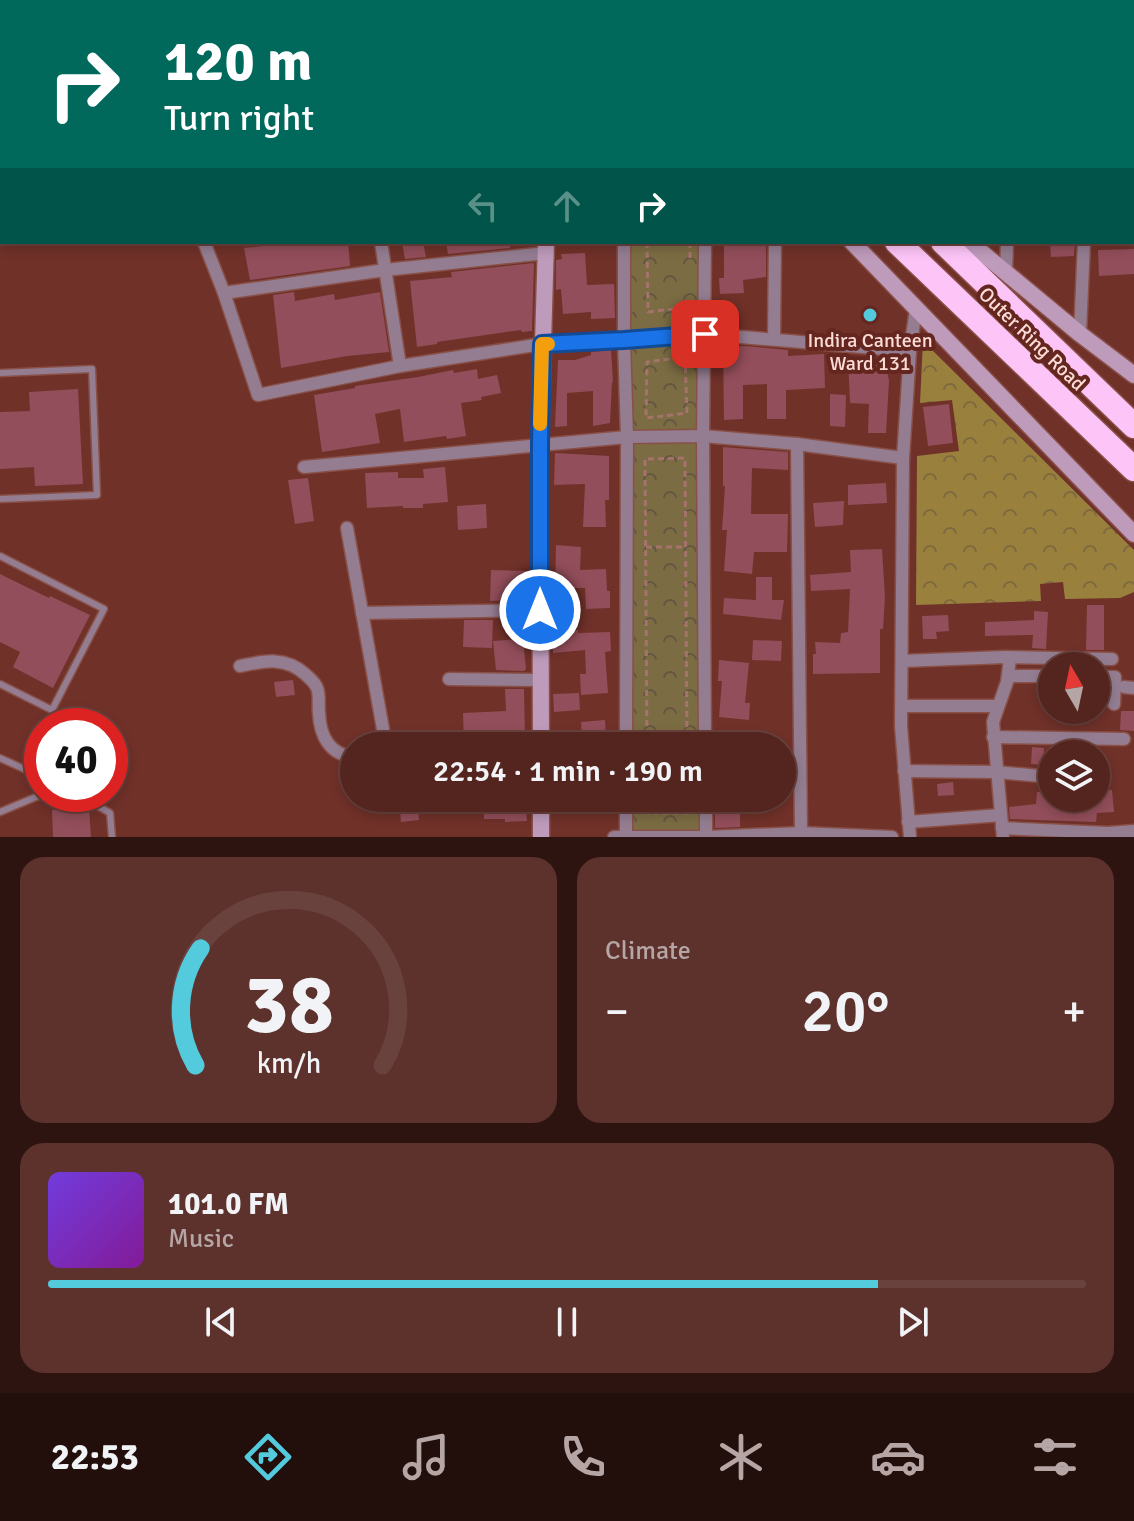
<!DOCTYPE html>
<html lang="en">
<head>
<meta charset="utf-8">
<style>
	body { margin:0; font-family:Signika,sans-serif; background:#5d312c; color:#f1f3f6; height:100vh; display:flex; flex-direction:column; font-size:30px; white-space:nowrap }
	* { box-sizing:border-box; margin:0 }
	p { font-size:26px; color:#b5a5a4 }
	.icon { flex:none; width:44px; height:44px; fill:none; stroke:currentColor; stroke-width:2; stroke-linecap:round; stroke-linejoin:round }
	.map { position:relative; height:837px; overflow:hidden }
	.side { display:flex; flex-direction:column; gap:20px; padding:20px; background:#2e1411; flex:1 }
	.side>* { flex:none }
	.banner { position:absolute; left:0px; top:0px; width:1134px; height:244px; box-shadow:0 4px 12px #0003,0 0 0 2px #6a423d; background:#00695c; color:#fff; overflow:hidden }
	.needle { width:52px; rotate:351deg }
	.buttons { position:absolute; left:1038px; top:652px; display:grid; gap:16px }
	.buttons a { display:grid; place-items:center; width:72px; height:72px; border-radius:50%; background:#54251f; box-shadow:0 4px 12px #0003,0 0 0 2px #6a423d; font-size:40px }
	.speed { position:absolute; left:24px; top:708px; display:flex; gap:16px; font-size:40px; font-weight:700; text-align:center }
	.speed>* { display:grid; place-content:center; width:104px; height:104px; border-radius:50%; background:#54251f; box-shadow:0 4px 12px #0003,0 0 0 2px #6a423d; line-height:1 }
	.speed .limit { border:12px solid #d22; background:#fff; color:#111 }
	.pin { position:absolute; display:grid; place-items:center; width:68px; height:68px; color:#fff; margin:-34px; border-radius:16px; box-shadow:0 4px 12px #0006 }
	.me { position:absolute; width:88px; margin:-44px; rotate:0deg; stroke-linejoin:round; filter:drop-shadow(0 0 6px #0008) }
	.turn { display:flex; align-items:center; gap:28px; height:168px; padding:0 32px; font-size:36px }
	.turn .icon { width:104px; height:104px; stroke-width:2.5 }
	.turn b { display:block; font-size:56px; line-height:68px }
	.lanes { display:flex; align-items:center; height:76px; padding:0 32px; background:#0003; justify-content:center; gap:40px; direction:ltr }
	.lanes .off { opacity:.35 }
	.big { font-size:60px; font-weight:600; line-height:1.1 }
	.side .widget { flex:1; display:flex; flex-direction:column; justify-content:center; gap:12px; min-width:0; padding:0 28px; border-radius:24px; background:#5d312c }
	.side .dial { align-items:center; gap:0 }
	.dial svg { height:208px; overflow:visible; fill:none; stroke:#6a423d; stroke-width:7; stroke-linecap:round; text-anchor:middle }
	.dial text { fill:#f1f3f6; stroke:none }
	.song { display:flex; align-items:center; gap:24px }
	.cover { width:96px; height:96px; border-radius:12px; background:linear-gradient(135deg,hsl(260 70% 55%),hsl(290 70% 35%)) }
	.played { height:8px; border-radius:4px; background:linear-gradient(90deg,#54cadd 80%,#6a423d 80%) }
	.keys { display:flex; justify-content:space-around; direction:ltr }
	.heat { display:flex; justify-content:space-between; align-items:center; font-size:44px; direction:ltr }
	.side .tiles { flex:1; display:grid; gap:20px; grid-template-columns:1fr 1fr }
	.widget:last-child { grid-column:span 2 }
	.trip { position:absolute; left:340px; top:732px; width:456px; height:80px; border-radius:40px; background:#54251f; box-shadow:0 4px 12px #0003,0 0 0 2px #6a423d; font-weight:600; line-height:80px; text-align:center }
	.tabs { display:flex; height:128px; justify-content:space-around; align-items:center; background:#220f0c; color:#b5a5a4 }
	.tabs .icon { width:56px; height:56px }
	.tabs .on { color:#54cadd }
	.tabs b { font-size:36px; color:#f1f3f6 }
	.map>svg:first-child { display:block }
</style>
</head>
<body>
<div class="map">
<svg width="1134" height="837" viewBox="0 0 1134 837">
	<defs>
		<pattern id="forest-crowns" width="20" height="18" patternUnits="userSpaceOnUse" patternTransform="scale(2)"><rect width="20" height="18" fill="#99803d"/><path d="M2 6a3 3 0 1 1 6 0M12 15a3 3 0 1 1 6 0" fill="none" stroke="#7e6a3e"/></pattern>
		<pattern id="park-crowns" width="20" height="18" patternUnits="userSpaceOnUse" patternTransform="scale(2)"><rect width="20" height="18" fill="#7c6c43"/><path d="M2 6a3 3 0 1 1 6 0M12 15a3 3 0 1 1 6 0" fill="none" stroke="#645742"/></pattern>
	</defs>
	<rect width="100%" height="100%" fill="#703129"/>
	<path fill="url(#forest-crowns)" d="M923,341L1134,550V592L1120,598L1065,599L1063,582L1040,584L1041,601L916,605L917,456L959,451L952,400L920,403Z"/>
	<g fill="url(#park-crowns)">
		<path d="M624,242H705V746H626Z"/>
		<rect x="626" y="798" width="80" height="39"/>
	</g>
	<g fill="#924e5a">
		<path d="M298,242H348L350,266L250,280L244,248Z"/>
		<path d="M402,242H423L426,257L405,259Z"/>
		<path d="M446,242H509L510,248L448,254Z"/>
		<path d="M724,242H766V277L743,280L744,293L720,294L719,278H724Z"/>
		<path d="M1050,242H1075L1074,256L1051,257Z"/>
		<path d="M1134,249V274L1099,276L1098,250Z"/>
		<path d="M585,253L587,285L614,284L615,318L591,319V312L563,314L561,289L556,290V260L562,259L561,254Z"/>
		<path d="M534,263L532,331L522,332L521,330L437,342V344L417,347L410,281L452,277L451,272Z"/>
		<path d="M294,292L295,301L334,294L335,300L380,292L389,352L347,356L281,368L273,295Z"/>
		<path d="M745,346L788,350V356L824,354L825,388L786,390V419H767V384L743,385V419L724,420L723,347Z"/>
		<path d="M611,350L613,382H612L610,423L593,426V391L567,393V426L555,427L558,360H575L591,355V352Z"/>
		<path d="M864,356L865,360L885,359L889,381L886,433H868L869,404L850,403L848,358Z"/>
		<path d="M477,369L478,379L497,375L501,393L481,397L482,400L461,403L466,436L447,439L446,436L404,442L400,409L375,414L380,443L322,452L314,395L355,388V386L418,377L453,370L454,373Z"/>
		<path d="M78,389L83,484L35,486L34,467L0,469V412L30,411L29,392Z"/>
		<path d="M830,394L846,395L845,427L830,426Z"/>
		<path d="M949,404L953,443L928,446L923,407Z"/>
		<path d="M723,447L788,452V470L752,468L751,514H788L787,552H754L752,574L724,571L727,530H722L725,486H723Z"/>
		<path d="M555,453L609,456V500H605L606,527H583L585,484L554,485Z"/>
		<path d="M445,467L448,502L423,504V508H403V506L367,508L365,473L398,472V478H424L423,469Z"/>
		<path d="M308,478L314,521L295,524L288,480Z"/>
		<path d="M886,483L887,503L848,505V485Z"/>
		<path d="M844,501L843,525L815,527L813,503Z"/>
		<path d="M486,504L487,528L458,530L457,506Z"/>
		<path d="M556,545L581,547L580,570L606,569L607,591H610V608L586,609L585,588H555Z"/>
		<path d="M882,549L885,597L883,629H880V673L813,674V654H816L815,642L840,643L841,633L848,632L850,589L811,591L810,575L851,572L850,550Z"/>
		<path d="M491,570L528,571L529,599L490,601Z"/>
		<path d="M0,574L49,598L50,596L90,615L53,688L13,667L20,652L0,642Z"/>
		<path d="M756,577H772V600H784L781,620L723,614L724,598L756,600Z"/>
		<path d="M1087,605H1104V650H1086Z"/>
		<path d="M1034,611L1048,612L1046,649L1032,648L1033,635L985,636V622L1034,620Z"/>
		<path d="M948,615L949,631L936,632L937,639H923L922,616Z"/>
		<path d="M464,620H493L492,648L463,647Z"/>
		<path d="M578,630V633L610,632L611,651L605,652L608,693L581,695L580,674H586L585,650L553,653L552,632Z"/>
		<path d="M523,639L526,669L524,671L496,670L493,641Z"/>
		<path d="M753,640L782,641L781,661L752,660Z"/>
		<path d="M719,660L749,663L745,703H750L749,720L719,717L722,681H718Z"/>
		<path d="M293,680L295,695L276,697L274,682Z"/>
		<path d="M505,689H524L525,741H503V744H464L463,713L506,711Z"/>
		<path d="M579,693L580,710L554,712L553,694Z"/>
		<path d="M1121,711H1134V731L1120,730Z"/>
		<path d="M605,720L606,737L582,738L581,722Z"/>
		<path d="M1032,747L1044,748L1043,765L1031,764Z"/>
		<path d="M953,782L954,795L938,796L937,784Z"/>
		<path d="M1100,790H1112L1114,812L1097,813L1096,822L1010,819L1009,807L1036,804L1037,792L1052,793V798H1096V791Z"/>
		<path d="M399,798H417L419,820L401,822Z"/>
		<path d="M486,798H525L527,821L505,822V819H484V805H486Z"/>
		<path d="M715,800H740V827L715,828Z"/>
		<path d="M89,808L91,837H53L52,810Z"/>
	</g>
	<g fill="none" stroke-linecap="round" stroke-linejoin="round">
		<g stroke="#895048" stroke-width="9">
			<g id="lane">
				<path d="M41,2L48,0"/>
				<path d="M0,13H2"/>
				<path d="M0,105L2,113"/>
				<path d="M0,156H2"/>
				<path d="M0,373L92,369L97,495L0,499"/>
				<path d="M0,556L104,609L52,710L0,684"/>
				<path d="M0,758L42,777"/>
				<path d="M77,794L110,813L112,837"/>
				<path d="M0,812L43,794"/>
			</g>
		</g>
		<g stroke="#895048" stroke-width="15">
			<g id="street">
				<path d="M163,0V2"/>
				<path d="M345,0V2"/>
				<path d="M780,2L781,0"/>
				<path d="M861,2V0"/>
				<path d="M940,2V0"/>
				<path d="M1014,2V0"/>
				<path d="M1095,2V0"/>
				<path d="M204,242L224,293L258,395L400,366L542,344L624,340L705,334L910,351L903,458L901,726L910,837"/>
				<path d="M381,242L400,366"/>
				<path d="M624,242V340L627,437L626,746"/>
				<path d="M705,242L703,436L705,746"/>
				<path d="M1006,273L1007,242"/>
				<path d="M224,293L385,270L546,253"/>
				<path d="M1080,334L1084,242"/>
				<path d="M774,339L775,242"/>
				<path d="M910,351L916,308"/>
				<path d="M797,444L801,833"/>
				<path d="M304,467L627,437L703,436L797,444L903,458"/>
				<path d="M347,528L386,746"/>
				<path d="M362,613L540,610"/>
				<path d="M902,661L1005,657L1112,659"/>
				<path d="M240,666C264,661 285,656 305,674C309,678 315,682 317,688C320,695 318,705 319,713C320,736 330,755 354,757"/>
				<path d="M1008,676H1052"/>
				<path d="M1096,677H1115L1114,704"/>
				<path d="M449,679L541,680"/>
				<path d="M1124,687L1134,688"/>
				<path d="M901,706H998"/>
				<path d="M993,737L1124,739"/>
				<path d="M904,771L996,772L1052,777"/>
				<path d="M1096,780H1097"/>
				<path d="M706,798V837"/>
				<path d="M908,822L1001,815"/>
				<path d="M1002,828L1108,833L1134,831"/>
				<path d="M614,837H706L801,833L892,837"/>
				<path d="M626,837V798"/>
				<path d="M1003,837L993,722L1007,682L1010,658"/>
			</g>
		</g>
		<g stroke="#895048" stroke-width="19">
			<g id="secondary">
				<path d="M612,0L615,2"/>
				<path d="M729,0L731,2"/>
				<path d="M555,2V0"/>
				<path d="M852,242L1134,534"/>
				<path d="M969,242L1080,334L1134,375"/>
				<path d="M541,746L540,444L546,242"/>
				<path d="M541,798V837"/>
			</g>
		</g>
		<g stroke="#895048" stroke-width="27">
			<g id="highway">
				<path d="M647,0L649,2"/>
				<path d="M693,0L695,2"/>
				<path d="M897,242L1134,469"/>
				<path d="M943,242L1134,426"/>
			</g>
		</g>
		<g stroke="#a6736c" stroke-width="3" stroke-dasharray="6 4" stroke-linecap="butt">
			<path d="M94,0L95,2"/>
			<path d="M141,0L142,2"/>
			<path d="M647,242L648,312L690,307V306"/>
			<path d="M690,242V258"/>
			<path d="M685,357L687,413L646,418L647,362Z"/>
			<path d="M646,547H686"/>
			<path d="M647,746L645,459L685,458L687,746"/>
			<path d="M648,798V813H688V798"/>
		</g>
		<use href="#lane" stroke="#947d91" stroke-width="6"/>
		<use href="#street" stroke="#947d91" stroke-width="12"/>
		<use href="#secondary" stroke="#be9abb" stroke-width="16"/>
		<use href="#highway" stroke="#fcc4f7" stroke-width="24"/>
	</g>
	<g fill="none" stroke-linecap="round" stroke-linejoin="round">
		<g stroke="#114b97" stroke-width="20">
			<path id="route" d="M540,610V444L542,344L624,340L705,334"/>
		</g>
		<use href="#route" stroke="#1a73e8" stroke-width="14"/>
		<path stroke="#f59e0b" stroke-width="14" d="M540,424L542,344H548"/>
	</g>
	<circle fill="#54cadd" stroke="#64261f" stroke-width="3" cx="870" cy="315" r="8"/>
	<g text-anchor="middle" dominant-baseline="central" stroke-width="8" stroke-linejoin="round" paint-order="stroke">
		<g font-size="20" fill="#fcdcd7" stroke="#64261f">
			<text transform="translate(1032 339) rotate(44)">Outer Ring Road</text>
		</g>
		<g font-size="20" fill="#fcdcd7" stroke="#64261f">
			<text x="870" y="340">Indira Canteen<tspan x="870" dy="23">Ward 131</tspan></text>
		</g>
	</g>
</svg>
<div class="buttons">
<a><svg class="needle" viewBox="-14 -14 28 28"><path d="M0-13l5 13h-10z" fill="#e53935"/><path d="M0 13l5-13h-10z" fill="#b5a5a4"/></svg></a>
<a><svg class="icon" aria-label="layers" viewBox="0 0 24 24"><path d="M12 4l9 5-9 5-9-5zM3 14l9 5 9-5"/></svg></a>
</div>
<div class="speed"><div class="limit">40</div></div>
<div class="pin" style="left:705px;top:334px;background:#d93025"><svg class="icon" aria-label="arrive" viewBox="0 0 24 24"><path d="M6 21V4h12l-3 4 3 4H6"/></svg></div>
<svg class="me" style="left:540px;top:610px" viewBox="-20 -20 40 40"><circle r="17" fill="#1a73e8" stroke="#fff" stroke-width="3"/><path d="M0-11L8 9 0 5-8 9z" fill="#fff"/></svg>
<div class="trip">22:54 · 1 min · 190 m</div>
<div class="banner">
<div class="turn"><svg class="icon" aria-label="right" viewBox="0 0 24 24"><path d="M7 20v-9h11M14 6l5 5-5 5"/></svg><div><b>120 m</b>Turn right</div></div>
<div class="lanes"><svg class="icon off" aria-label="left" viewBox="0 0 24 24"><path d="M17 20v-9H6M10 6l-5 5 5 5"/></svg><svg class="icon off" aria-label="ahead" viewBox="0 0 24 24"><path d="M12 20V5M6 11l6-6 6 6"/></svg><svg class="icon" aria-label="right" viewBox="0 0 24 24"><path d="M7 20v-9h11M14 6l5 5-5 5"/></svg></div>
</div>
</div>
<section class="side">
<div class="tiles">
<div class="widget dial"><svg viewBox="0 0 100 80">
<path d="M14 69A42 42 0 1 1 86 69"/>
<path d="M14 69A42 42 0 0 1 16 24" stroke="#54cadd"/>
<text x="50" y="56" font-size="32" font-weight="700">38</text>
<text x="50" y="72" font-size="11">km/h</text>
</svg></div>
<div class="widget"><p>Climate</p>
<div class="heat"><a>−</a><b class="big">20°</b><a>+</a></div>
</div>
<div class="widget">
<div class="song"><i class="cover"></i><div><b>101.0 FM</b><p>Music</p></div></div>
<div class="played"></div>
<div class="keys"><svg class="icon" aria-label="previous" viewBox="0 0 24 24"><path d="M18 5L8 12l10 7zM5 5v14"/></svg><svg class="icon" aria-label="pause" viewBox="0 0 24 24"><path d="M8 5v14M16 5v14"/></svg><svg class="icon" aria-label="next" viewBox="0 0 24 24"><path d="M6 5l10 7-10 7zM19 5v14"/></svg></div>
</div>
</div>
</section>
<nav class="tabs">
<b>22:53</b>
<svg class="icon on" aria-label="directions" viewBox="0 0 24 24"><path d="M12 3l9 9-9 9-9-9zM9 14v-3h6M13 9l2 2-2 2"/></svg>
<svg class="icon" aria-label="music" viewBox="0 0 24 24"><path d="M9 18V5l10-2v13"/><circle cx="6" cy="18" r="3"/><circle cx="16" cy="16" r="3"/></svg>
<svg class="icon" aria-label="phone" viewBox="0 0 24 24"><path d="M5 4h4l2 5-3 2q2 4 5 5l2-3 5 2v4C11 20 4 13 5 4z"/></svg>
<svg class="icon" aria-label="climate" viewBox="0 0 24 24"><path d="M12 3v18M4 7l16 10M4 17L20 7"/></svg>
<svg class="icon" aria-label="car" viewBox="0 0 24 24"><path d="M5 17H2v-5l4-1 3-4h7l3 4 3 1v5h-3M9 17h6M6 11h13"/><circle cx="7" cy="17" r="2"/><circle cx="17" cy="17" r="2"/></svg>
<svg class="icon" aria-label="filters" viewBox="0 0 24 24"><path d="M4 7h16M4 17h16"/><circle cx="9" cy="7" r="2"/><circle cx="15" cy="17" r="2"/></svg>
</nav>
</body>
</html>
